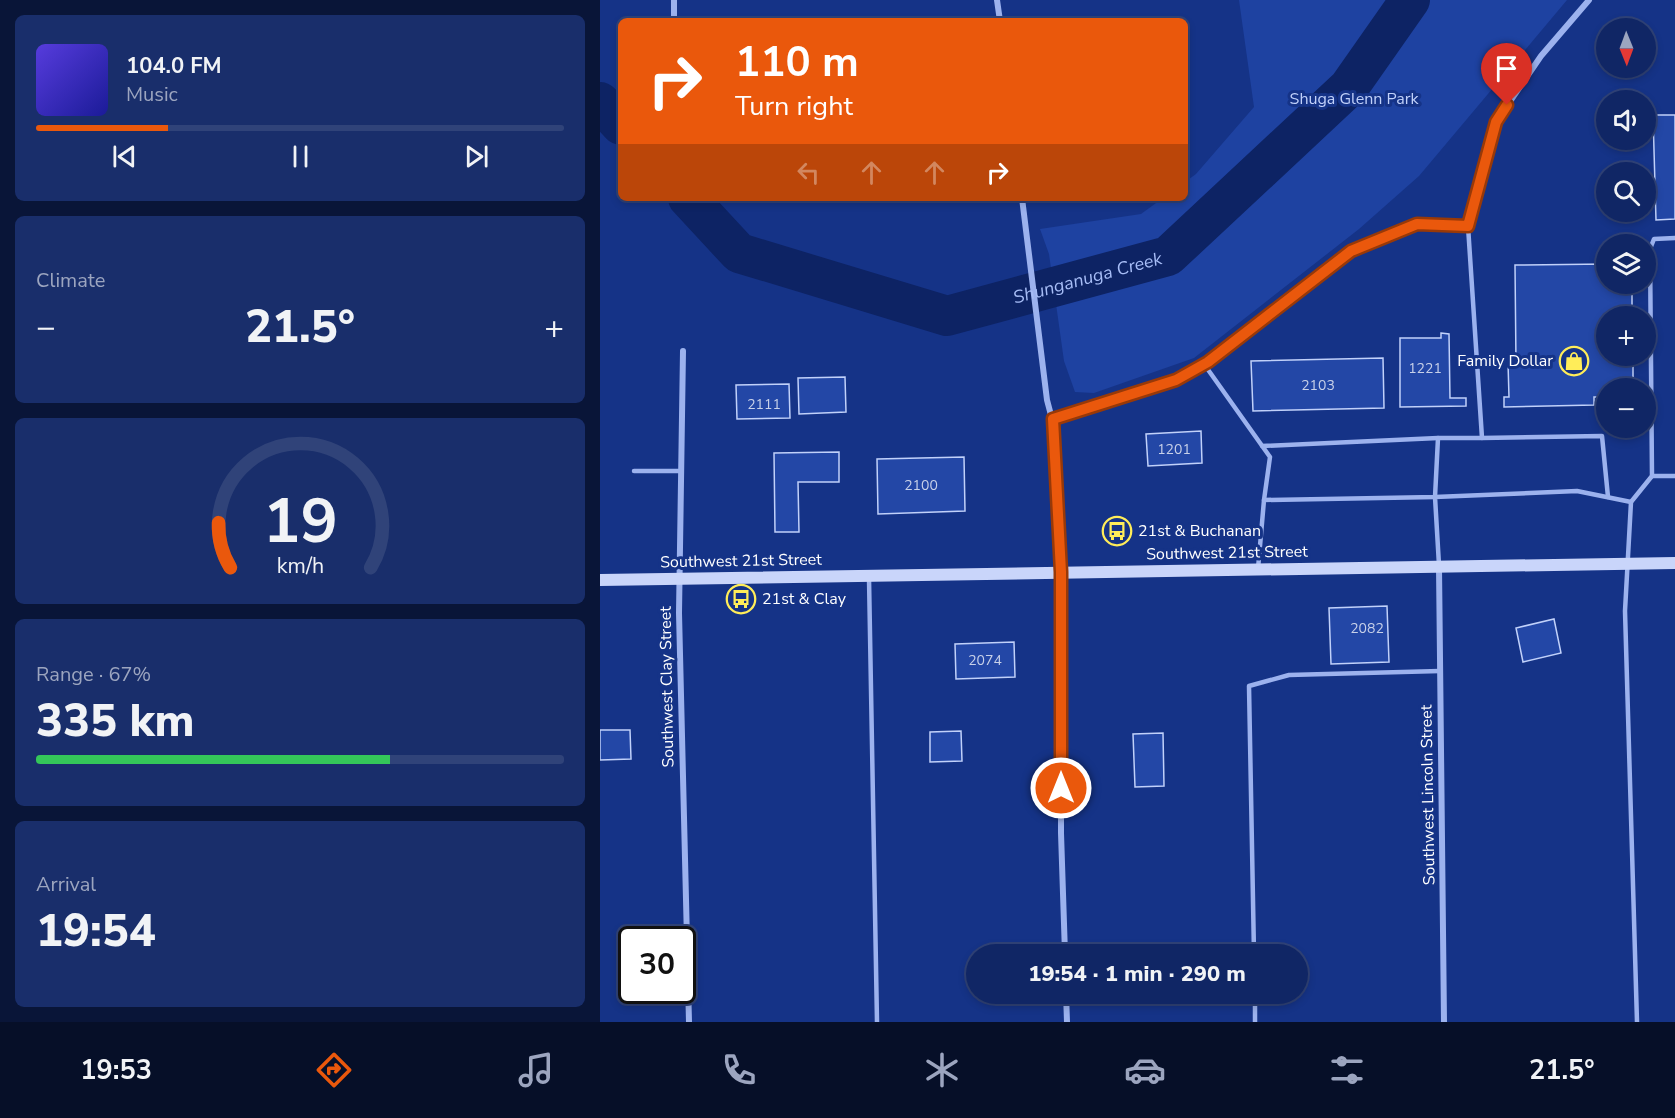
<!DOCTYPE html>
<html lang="en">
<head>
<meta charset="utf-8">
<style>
	body { margin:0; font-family:"Nunito Sans",sans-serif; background:#192e6b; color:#f1f3f6; height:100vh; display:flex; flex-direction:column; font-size:22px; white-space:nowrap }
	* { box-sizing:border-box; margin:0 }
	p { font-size:20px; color:#9ca5bf }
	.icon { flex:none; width:33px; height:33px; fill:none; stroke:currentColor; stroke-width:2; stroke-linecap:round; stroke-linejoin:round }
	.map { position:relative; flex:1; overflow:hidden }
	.drawer { display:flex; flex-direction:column; gap:15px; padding:15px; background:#091538; width:600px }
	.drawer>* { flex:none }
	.guide { position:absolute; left:18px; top:18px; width:570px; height:183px; border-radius:9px; box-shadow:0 3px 9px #0003,0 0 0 2px #304379; background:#ea580c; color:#fff; overflow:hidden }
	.needle { width:39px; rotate:179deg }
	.fabs { position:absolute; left:996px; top:18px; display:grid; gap:12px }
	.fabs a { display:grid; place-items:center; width:60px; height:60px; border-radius:50%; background:#102665; box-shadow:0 3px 9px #0003,0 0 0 2px #304379; font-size:30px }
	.speed { position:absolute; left:18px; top:926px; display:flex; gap:12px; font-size:30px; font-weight:700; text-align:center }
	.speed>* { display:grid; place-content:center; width:78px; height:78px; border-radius:50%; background:#102665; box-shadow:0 3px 9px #0003,0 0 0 2px #304379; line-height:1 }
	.speed .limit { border:3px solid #111; border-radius:9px; background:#fff; color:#111 }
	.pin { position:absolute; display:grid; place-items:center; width:51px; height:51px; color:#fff; margin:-62px -26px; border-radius:50% 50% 50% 0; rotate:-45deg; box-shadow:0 0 6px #0007 }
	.pin .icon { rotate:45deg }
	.me { position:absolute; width:66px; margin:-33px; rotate:0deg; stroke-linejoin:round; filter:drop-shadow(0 0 4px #0008) }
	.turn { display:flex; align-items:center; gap:21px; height:126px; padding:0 18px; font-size:27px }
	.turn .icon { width:78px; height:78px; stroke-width:2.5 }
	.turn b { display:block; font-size:42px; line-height:51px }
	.lanes { display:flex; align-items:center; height:57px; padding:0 18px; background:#0003; justify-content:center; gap:30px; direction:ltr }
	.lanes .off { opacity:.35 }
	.big { font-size:45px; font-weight:800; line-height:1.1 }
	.drawer .widget { flex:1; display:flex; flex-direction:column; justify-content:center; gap:9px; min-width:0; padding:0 21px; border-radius:9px; background:#192e6b }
	.drawer .dial { align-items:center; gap:0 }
	.dial svg { height:156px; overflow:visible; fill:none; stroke:#304379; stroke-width:7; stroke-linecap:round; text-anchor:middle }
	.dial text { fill:#f1f3f6; stroke:none }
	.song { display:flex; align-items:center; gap:18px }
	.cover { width:72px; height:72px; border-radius:9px; background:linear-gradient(135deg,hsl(250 70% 55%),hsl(240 70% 35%)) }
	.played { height:6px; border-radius:3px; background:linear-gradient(90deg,#ea580c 25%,#304379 25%) }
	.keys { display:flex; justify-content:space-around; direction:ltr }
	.heat { display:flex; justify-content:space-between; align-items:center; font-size:33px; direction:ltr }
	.charge { height:9px; border-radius:4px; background:linear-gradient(90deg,#34c759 67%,#304379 0) }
	.trip { position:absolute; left:366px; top:944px; width:342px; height:60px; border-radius:30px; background:#102665; box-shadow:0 3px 9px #0003,0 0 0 2px #304379; font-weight:800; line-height:60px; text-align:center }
	.tab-bar { display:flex; height:96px; justify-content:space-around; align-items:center; background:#060f28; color:#9ca5bf }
	.tab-bar .icon { width:42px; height:42px }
	.tab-bar .on { color:#ea580c }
	.tab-bar b { font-size:27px; color:#f1f3f6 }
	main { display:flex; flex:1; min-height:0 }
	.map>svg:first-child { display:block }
</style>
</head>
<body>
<main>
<section class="drawer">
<div class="widget">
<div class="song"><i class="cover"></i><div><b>104.0 FM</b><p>Music</p></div></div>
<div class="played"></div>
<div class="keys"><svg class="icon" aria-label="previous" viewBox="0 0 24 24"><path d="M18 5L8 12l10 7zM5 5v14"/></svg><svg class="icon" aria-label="pause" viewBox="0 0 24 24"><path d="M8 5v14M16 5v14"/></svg><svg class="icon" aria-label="next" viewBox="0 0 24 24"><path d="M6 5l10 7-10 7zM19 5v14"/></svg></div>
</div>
<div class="widget"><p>Climate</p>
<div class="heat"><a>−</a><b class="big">21.5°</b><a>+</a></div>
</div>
<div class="widget dial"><svg viewBox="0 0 100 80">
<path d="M14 69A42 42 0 1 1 86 69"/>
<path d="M14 69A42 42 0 0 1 8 46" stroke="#ea580c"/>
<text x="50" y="56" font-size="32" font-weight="700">19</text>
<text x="50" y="72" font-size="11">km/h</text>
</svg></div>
<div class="widget"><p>Range · 67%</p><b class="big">335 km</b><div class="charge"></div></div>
<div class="widget"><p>Arrival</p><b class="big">19:54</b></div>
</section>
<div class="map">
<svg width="1075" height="1022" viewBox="0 0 1075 1022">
	<rect width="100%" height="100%" fill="#153387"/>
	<path fill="#1e42a1" d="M639,0H967L819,176L759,229L594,358L494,393L475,392L464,361L449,254L440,229L541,214L563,198H585V182L596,174L654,107Z"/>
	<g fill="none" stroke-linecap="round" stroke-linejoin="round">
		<g stroke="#0d2364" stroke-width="40">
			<path d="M0,102L21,125"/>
			<path id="s1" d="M88,198L139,253L347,316L568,256L749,87L810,0"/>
		</g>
	</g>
	<g fill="#2347a6" stroke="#c1d1fa" stroke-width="1.5">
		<path d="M1053,115H1075V219L1056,220Z"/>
		<path d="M1006,264V284H1032V316H1006V356H1033V388H1006V397H994V405L904,407V397H909L908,363H916L915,265Z"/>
		<path d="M841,333L849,334L850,398H866V406L800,407V338H841Z"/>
		<path d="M783,358L784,408L653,411L651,361Z"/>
		<path d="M245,377L246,412L199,414L198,378Z"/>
		<path d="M189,384L190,418L137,419L136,385Z"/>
		<path d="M601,431L602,463L548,466L546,434Z"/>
		<path d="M239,452V482H198L199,532H175L174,453Z"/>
		<path d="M364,457L365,511L278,514L277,459Z"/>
		<path d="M787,606L789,662L731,664L729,608Z"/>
		<path d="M954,619L961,653L923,662L916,628Z"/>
		<path d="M414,642L415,677L356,679L355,644Z"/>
		<path d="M0,730H30L31,759L0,760Z"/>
		<path d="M361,731L362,761L330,762V732Z"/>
		<path d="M563,733L564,786L535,787L533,734Z"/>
	</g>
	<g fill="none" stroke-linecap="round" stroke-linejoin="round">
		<g stroke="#9cb2ee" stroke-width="4.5">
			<path d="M604,364L670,457L664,500"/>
			<path d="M452,419L576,380L608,362L751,251L817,224L868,226L882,438H838L835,497L664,500L658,569"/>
			<path d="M882,438L1002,436L1008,497"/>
			<path d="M662,446L838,438"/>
			<path d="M34,471H80"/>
			<path d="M1052,476H1075"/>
			<path d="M839,565L835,497L977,491L1031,502"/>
			<path d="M269,578L277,1022"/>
			<path d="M654,954L649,686L689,675L840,671"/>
			<path d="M655,993V1022"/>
			<path d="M1037,1022L1025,611L1031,502L1052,476L1050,249L1054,239L1075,238"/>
		</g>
		<g stroke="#9cb2ee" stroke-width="6">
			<path d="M397,0L400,21"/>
			<path d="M74,17V0"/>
			<path d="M422,198L447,400L452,419L461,572V833L465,954"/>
			<path d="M868,226L896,122L941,56L989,0"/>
			<path d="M83,351L79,613L89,1022"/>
			<path d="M839,567L844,1022"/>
			<path d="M466,993L467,1022"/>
		</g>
		<path stroke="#c9d5fa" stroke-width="12" d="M0,580L1075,563"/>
	</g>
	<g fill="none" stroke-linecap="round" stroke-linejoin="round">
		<g stroke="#983908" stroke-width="15">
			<path id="route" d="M461,788V572L453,419L576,380L608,362L751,251L817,224L868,226L896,122L907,105"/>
		</g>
		<use href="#route" stroke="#ea580c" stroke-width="10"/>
	</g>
	<defs>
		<g id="shop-ring" transform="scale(1.5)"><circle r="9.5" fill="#153387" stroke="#ffed59" stroke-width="1.5"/><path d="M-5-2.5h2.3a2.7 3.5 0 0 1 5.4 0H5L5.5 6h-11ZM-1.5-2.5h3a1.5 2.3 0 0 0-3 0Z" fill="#ffed59"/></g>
		<g id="bus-ring" transform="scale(1.5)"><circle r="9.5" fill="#153387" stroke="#ffed59" stroke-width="1.5"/><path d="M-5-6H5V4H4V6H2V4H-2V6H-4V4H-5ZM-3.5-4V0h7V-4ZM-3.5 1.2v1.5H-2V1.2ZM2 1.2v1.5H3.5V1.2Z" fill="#ffed59"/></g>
	</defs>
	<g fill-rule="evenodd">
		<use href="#shop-ring" x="974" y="361"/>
		<use href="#bus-ring" x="517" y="531"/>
		<use href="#bus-ring" x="141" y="599"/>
	</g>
	<g text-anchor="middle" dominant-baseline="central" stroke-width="6" stroke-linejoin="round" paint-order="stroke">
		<g font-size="14" fill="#c8d1e9">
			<text x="825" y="368">1221</text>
			<text x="718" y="385">2103</text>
			<text x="164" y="404">2111</text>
			<text x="574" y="449">1201</text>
			<text x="321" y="485">2100</text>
			<text x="767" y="628">2082</text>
			<text x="385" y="660">2074</text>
		</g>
		<g font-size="16" fill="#c1d1fa" stroke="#153387">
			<text x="754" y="99">Shuga Glenn Park</text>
		</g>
		<g font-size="16" fill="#fff" stroke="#153387" text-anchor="start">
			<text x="953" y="361" text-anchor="end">Family Dollar</text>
			<text x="538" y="531">21st &amp; Buchanan</text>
			<text x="162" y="599">21st &amp; Clay</text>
		</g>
		<g font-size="16" fill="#fff" stroke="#153387">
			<text transform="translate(627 553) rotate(-1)">Southwest 21st Street</text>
			<text transform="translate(141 561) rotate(-1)">Southwest 21st Street</text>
			<text transform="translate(67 687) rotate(-91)">Southwest Clay Street</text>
			<text transform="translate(828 795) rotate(-91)">Southwest Lincoln Street</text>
		</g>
		<g font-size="18" font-style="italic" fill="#a7bdf6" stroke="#153387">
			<text stroke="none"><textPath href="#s1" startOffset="438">Shunganuga Creek</textPath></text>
		</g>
	</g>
</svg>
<div class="fabs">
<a><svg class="needle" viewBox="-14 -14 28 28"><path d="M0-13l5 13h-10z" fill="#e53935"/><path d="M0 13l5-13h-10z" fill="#9ca5bf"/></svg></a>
<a><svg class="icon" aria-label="sound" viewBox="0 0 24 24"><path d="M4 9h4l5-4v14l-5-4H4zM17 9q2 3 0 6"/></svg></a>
<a><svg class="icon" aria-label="search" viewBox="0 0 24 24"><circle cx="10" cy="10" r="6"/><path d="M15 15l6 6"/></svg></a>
<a><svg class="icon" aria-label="layers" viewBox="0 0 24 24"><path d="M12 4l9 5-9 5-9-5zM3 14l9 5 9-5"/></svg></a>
<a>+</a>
<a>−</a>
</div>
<div class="speed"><div class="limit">30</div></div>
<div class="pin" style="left:907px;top:105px;background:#d93025"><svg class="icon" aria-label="arrive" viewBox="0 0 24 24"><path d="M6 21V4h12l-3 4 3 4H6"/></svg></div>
<svg class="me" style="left:461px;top:788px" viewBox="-20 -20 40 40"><circle r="17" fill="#ea580c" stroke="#fff" stroke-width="3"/><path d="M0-11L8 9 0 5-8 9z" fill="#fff"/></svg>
<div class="trip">19:54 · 1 min · 290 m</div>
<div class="guide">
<div class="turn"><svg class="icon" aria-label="right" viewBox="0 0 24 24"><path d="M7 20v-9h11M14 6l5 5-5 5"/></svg><div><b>110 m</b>Turn right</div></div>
<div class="lanes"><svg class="icon off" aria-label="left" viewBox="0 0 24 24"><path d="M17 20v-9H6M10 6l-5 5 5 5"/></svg><svg class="icon off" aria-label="ahead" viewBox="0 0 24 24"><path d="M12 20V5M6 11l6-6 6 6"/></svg><svg class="icon off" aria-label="ahead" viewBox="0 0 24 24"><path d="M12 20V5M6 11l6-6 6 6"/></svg><svg class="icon" aria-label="right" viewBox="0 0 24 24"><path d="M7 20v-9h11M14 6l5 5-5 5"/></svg></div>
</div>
</div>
</main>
<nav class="tab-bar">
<b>19:53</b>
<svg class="icon on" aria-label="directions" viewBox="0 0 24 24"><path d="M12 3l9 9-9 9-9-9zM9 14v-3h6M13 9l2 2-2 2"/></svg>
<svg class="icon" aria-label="music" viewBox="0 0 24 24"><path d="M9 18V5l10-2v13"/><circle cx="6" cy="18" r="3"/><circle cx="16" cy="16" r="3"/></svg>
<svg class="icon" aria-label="phone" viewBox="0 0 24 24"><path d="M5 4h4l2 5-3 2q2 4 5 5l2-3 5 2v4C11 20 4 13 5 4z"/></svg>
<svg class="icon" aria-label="climate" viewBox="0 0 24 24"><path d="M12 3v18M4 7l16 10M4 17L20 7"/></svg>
<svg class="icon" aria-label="car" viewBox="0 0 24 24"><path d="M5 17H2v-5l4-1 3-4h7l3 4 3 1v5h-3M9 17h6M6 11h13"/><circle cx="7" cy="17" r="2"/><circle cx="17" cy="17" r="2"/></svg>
<svg class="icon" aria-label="filters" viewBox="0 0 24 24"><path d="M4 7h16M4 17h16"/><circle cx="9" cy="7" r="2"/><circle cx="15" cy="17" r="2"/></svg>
<b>21.5°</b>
</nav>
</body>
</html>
